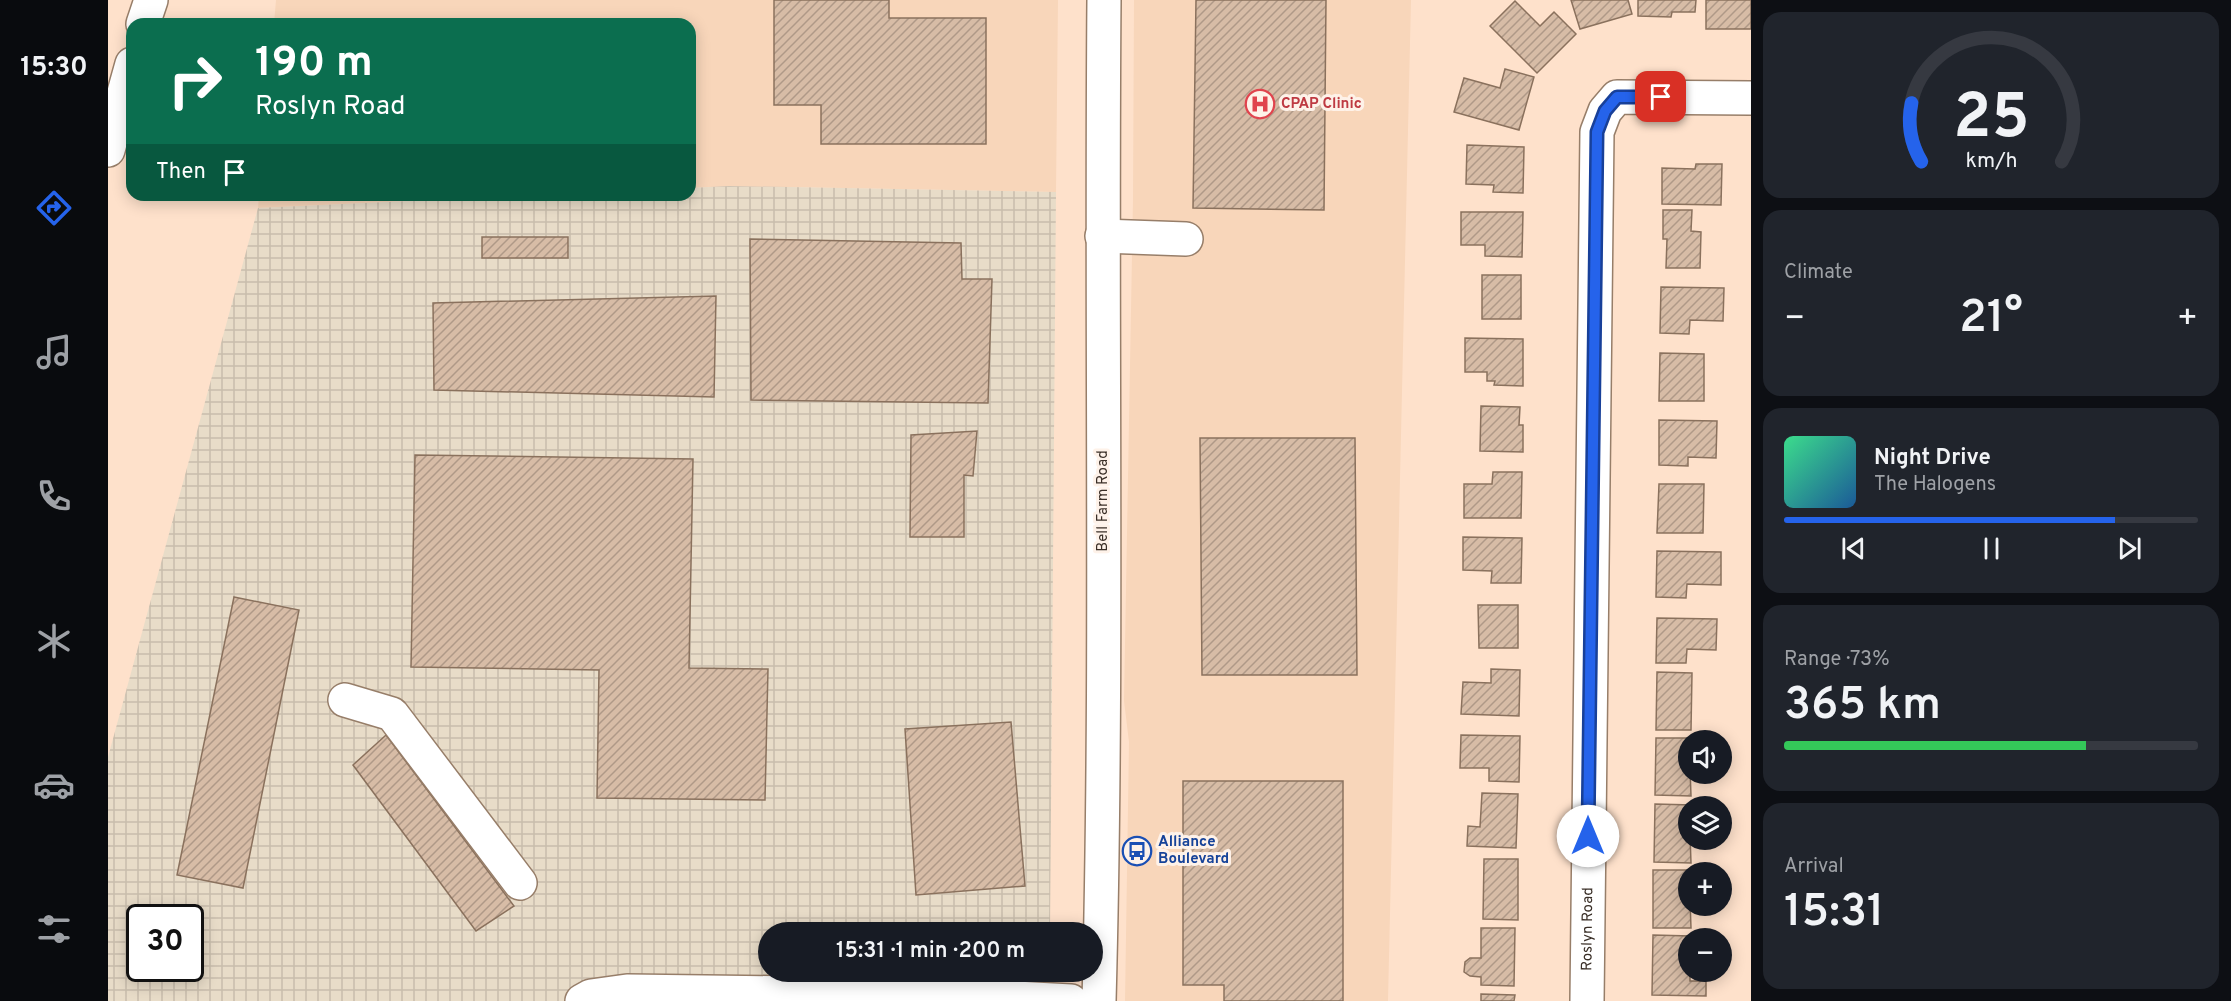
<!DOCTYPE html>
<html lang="en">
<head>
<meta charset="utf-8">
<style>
	body { margin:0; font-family:Overpass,sans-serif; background:#20242c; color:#f1f3f6; height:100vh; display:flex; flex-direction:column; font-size:22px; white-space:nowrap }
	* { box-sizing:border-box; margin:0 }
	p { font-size:20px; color:#9ea1a6 }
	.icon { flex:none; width:33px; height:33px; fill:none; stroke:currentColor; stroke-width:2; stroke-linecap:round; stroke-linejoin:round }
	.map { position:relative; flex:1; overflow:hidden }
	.drawer { display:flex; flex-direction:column; gap:12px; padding:12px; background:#0d0f14; width:480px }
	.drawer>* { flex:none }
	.banner { position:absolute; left:18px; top:18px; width:570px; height:183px; border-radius:18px; box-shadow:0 3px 15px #0003; background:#0b6e4f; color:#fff; overflow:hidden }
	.controls { position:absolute; left:1570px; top:730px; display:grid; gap:12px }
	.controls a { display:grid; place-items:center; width:54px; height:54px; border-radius:50%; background:#171b24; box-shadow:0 3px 15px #0003; font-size:30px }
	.speed { position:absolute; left:18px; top:904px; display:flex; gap:12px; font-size:30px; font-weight:700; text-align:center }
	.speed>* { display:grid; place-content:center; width:78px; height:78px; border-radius:50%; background:#171b24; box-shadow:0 3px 15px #0003; line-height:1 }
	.speed .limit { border:3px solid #111; border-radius:9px; background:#fff; color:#111 }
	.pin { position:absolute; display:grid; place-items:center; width:51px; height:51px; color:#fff; margin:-26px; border-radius:12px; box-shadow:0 3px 9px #0006 }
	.me { position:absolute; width:66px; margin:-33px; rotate:0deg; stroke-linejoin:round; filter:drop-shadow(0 0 4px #0008) }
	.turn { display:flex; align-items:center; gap:21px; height:126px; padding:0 30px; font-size:27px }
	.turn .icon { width:78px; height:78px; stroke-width:2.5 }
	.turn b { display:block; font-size:42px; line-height:51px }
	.then { display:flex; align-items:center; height:57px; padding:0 30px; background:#0003; gap:12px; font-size:22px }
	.big { font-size:45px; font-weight:600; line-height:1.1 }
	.drawer .widget { flex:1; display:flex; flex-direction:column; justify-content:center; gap:9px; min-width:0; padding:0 21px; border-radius:18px; background:#20242c }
	.drawer .dial { align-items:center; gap:0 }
	.dial svg { height:156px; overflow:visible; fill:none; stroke:#363941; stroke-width:7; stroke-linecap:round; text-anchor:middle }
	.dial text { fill:#f1f3f6; stroke:none }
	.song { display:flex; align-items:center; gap:18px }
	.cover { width:72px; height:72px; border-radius:9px; background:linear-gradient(135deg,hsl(150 70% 55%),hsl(210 70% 35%)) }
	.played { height:6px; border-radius:3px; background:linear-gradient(90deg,#2563eb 80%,#363941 80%) }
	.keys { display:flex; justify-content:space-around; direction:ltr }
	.heat { display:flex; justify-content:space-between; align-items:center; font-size:33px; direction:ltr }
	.charge { height:9px; border-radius:4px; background:linear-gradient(90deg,#34c759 73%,#363941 0) }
	.trip { position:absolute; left:650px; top:922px; width:345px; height:60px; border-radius:30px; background:#171b24; box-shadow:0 3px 15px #0003; font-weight:600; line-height:60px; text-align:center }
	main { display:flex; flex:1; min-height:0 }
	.menu { display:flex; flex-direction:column; width:108px; justify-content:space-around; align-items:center; background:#090b0e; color:#9ea1a6 }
	.menu .icon { width:42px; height:42px }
	.menu .current { color:#2563eb }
	.menu b { font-size:27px; color:#f1f3f6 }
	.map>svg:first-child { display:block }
</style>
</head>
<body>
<main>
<nav class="menu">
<b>15:30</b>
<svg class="icon current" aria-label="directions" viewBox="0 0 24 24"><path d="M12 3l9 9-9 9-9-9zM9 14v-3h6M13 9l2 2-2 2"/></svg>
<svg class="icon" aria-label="music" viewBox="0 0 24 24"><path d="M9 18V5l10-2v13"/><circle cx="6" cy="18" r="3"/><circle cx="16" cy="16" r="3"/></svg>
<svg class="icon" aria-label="phone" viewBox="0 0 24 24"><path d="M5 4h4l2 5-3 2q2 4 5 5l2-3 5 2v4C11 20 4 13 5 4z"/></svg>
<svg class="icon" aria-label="climate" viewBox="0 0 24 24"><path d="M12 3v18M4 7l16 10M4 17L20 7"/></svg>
<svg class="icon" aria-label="car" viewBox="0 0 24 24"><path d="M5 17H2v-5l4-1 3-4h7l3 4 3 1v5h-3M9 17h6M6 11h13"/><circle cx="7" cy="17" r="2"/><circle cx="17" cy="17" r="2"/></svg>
<svg class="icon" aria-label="filters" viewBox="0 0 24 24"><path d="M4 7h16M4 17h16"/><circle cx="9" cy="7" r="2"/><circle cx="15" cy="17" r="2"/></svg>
</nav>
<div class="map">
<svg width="1643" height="1001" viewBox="0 0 1643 1001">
	<defs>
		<pattern id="industrial-grid" width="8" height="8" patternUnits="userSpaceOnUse" patternTransform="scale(1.5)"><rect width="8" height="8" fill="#e8dcc8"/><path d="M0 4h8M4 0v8" fill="none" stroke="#c8bdac"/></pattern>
		<pattern id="building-hatch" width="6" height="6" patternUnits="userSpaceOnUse" patternTransform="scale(1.5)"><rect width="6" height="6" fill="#d7bca6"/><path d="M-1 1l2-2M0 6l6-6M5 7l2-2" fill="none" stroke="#af9987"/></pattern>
	</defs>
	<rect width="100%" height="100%" fill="#fee1cb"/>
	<g fill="#f8d6ba">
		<path d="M168,0H950L948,192L621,186L582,188V24H166Z"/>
		<path d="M1026,0H1303L1280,1001H1017L1021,742L1016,701L1025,199Z"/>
		<path d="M151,195H428L150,208Z"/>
	</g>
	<path fill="url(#industrial-grid)" fill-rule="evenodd" d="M621,186L948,192L942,933H660V972H942V1001H0V757L150,208L428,195H582V188ZM32,918H82V969H32Z"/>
	<g fill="url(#building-hatch)" stroke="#8a715d" stroke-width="1.5">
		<path d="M666,0H781V18H878V144H713V105H666Z"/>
		<path d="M1088,0H1218L1216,210L1085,208Z"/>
		<path d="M1463,0H1520L1524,14L1472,29Z"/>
		<path d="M1530,0H1588L1587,12H1564L1563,17L1530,16Z"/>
		<rect x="1598" y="0" width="45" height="29"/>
		<path d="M1407,1L1432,26L1446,12L1468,34L1429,73L1382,26Z"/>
		<path d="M1397,69L1426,77L1411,130L1346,112L1356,78L1392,88Z"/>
		<path d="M1359,145L1416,147L1415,193L1385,192L1386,185L1358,184Z"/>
		<path d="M1588,164H1614L1613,205L1554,204V168L1587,169Z"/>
		<path d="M1555,210H1584L1583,231L1593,232L1592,268H1558L1559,239H1555Z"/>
		<path d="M1353,212H1415L1414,257L1377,256V245H1353Z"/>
		<rect x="374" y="237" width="86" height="21"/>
		<path d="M642,239L853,243L854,279H884L880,403L643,400Z"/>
		<rect x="1374" y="275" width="39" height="44"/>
		<path d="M1553,287L1616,288L1615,321L1582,320L1581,334L1552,333Z"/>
		<path d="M608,296L606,397L326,390L325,303Z"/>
		<path d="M1357,338L1415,339V386L1386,385L1387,381H1379V372H1357Z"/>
		<path d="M1552,353L1596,354V401H1551Z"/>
		<path d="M1373,406L1412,407L1411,425H1415V452L1372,451Z"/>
		<path d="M1551,420L1609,421L1608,458L1580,457V466L1551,465Z"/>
		<path d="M869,431L865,476L856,475V537H802L803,435Z"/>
		<path d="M1092,438H1247L1249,675H1094Z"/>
		<path d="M307,455L585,459L581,668L660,669L657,800L489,798L491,670L303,667Z"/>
		<path d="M1385,472H1414L1413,518H1356V484H1384Z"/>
		<path d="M1551,484H1596L1595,533H1549Z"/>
		<path d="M1355,537L1414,538L1413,583H1383L1384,571L1355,570Z"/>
		<path d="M1549,551L1613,552V585L1579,584L1578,598L1548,597Z"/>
		<path d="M126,597L191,610L135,888L69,875Z"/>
		<path d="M1370,605H1410V648H1371Z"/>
		<path d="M1549,618L1609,619L1608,650L1579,649L1578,663H1548Z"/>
		<path d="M1383,669L1412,670L1411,716L1353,714L1355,682L1383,683Z"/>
		<path d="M1549,672L1584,673L1583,730H1548Z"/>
		<path d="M903,722L917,886L808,895L797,729Z"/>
		<path d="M278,735L406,906L368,931L245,765Z"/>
		<path d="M1353,735L1412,736L1411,782L1381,781V768H1352Z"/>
		<path d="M1548,738H1584V741H1581L1583,796L1547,795Z"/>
		<path d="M1075,781H1235V1001H1116V985H1075Z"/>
		<path d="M1374,793L1410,794L1408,848L1359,846L1360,826L1372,827Z"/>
		<path d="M1547,804L1584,805V807H1581L1583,863L1546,862Z"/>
		<path d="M1376,859H1410V920L1375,919Z"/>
		<path d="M1545,870H1584V873H1581L1583,928H1545Z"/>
		<path d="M1373,928H1407L1406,986L1373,985V977L1362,976L1356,972L1357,962L1362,958H1373Z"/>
		<path d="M1545,935L1582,936V981H1598V996L1544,995Z"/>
		<path d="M1373,994L1407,995L1406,1001H1373Z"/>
	</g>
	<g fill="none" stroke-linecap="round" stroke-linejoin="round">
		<g stroke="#977e69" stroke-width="36">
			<g id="minor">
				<path d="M994,236L1078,239"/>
				<path d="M237,700L284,714L412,883"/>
				<path d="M474,1001L483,996L519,991L855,995L963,1001"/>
				<path d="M991,1001C1000,668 993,334 996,0"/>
				<path id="s1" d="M1479,1001L1489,132L1497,111L1509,97L1643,98"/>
			</g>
		</g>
		<g stroke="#977e69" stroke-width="36">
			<g id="highway">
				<path d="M35,24L43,0"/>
				<path d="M0,150L24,64"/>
			</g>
		</g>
		<use href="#minor" stroke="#fff" stroke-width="33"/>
		<use href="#highway" stroke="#fff" stroke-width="33"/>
	</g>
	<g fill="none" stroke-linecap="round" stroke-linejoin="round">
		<g stroke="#184099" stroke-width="15">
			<path id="route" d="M1480,836L1489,132L1497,111L1509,97H1553"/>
		</g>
		<use href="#route" stroke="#2563eb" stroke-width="10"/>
	</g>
	<defs>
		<g id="hospital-ring" transform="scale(1.5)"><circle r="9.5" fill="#fef2e9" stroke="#e0444e" stroke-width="1.5"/><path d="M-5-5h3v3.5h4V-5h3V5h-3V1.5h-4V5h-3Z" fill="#e0444e"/></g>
		<g id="bus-ring" transform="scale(1.5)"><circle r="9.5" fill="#fef2e9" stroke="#1a4fb4" stroke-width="1.5"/><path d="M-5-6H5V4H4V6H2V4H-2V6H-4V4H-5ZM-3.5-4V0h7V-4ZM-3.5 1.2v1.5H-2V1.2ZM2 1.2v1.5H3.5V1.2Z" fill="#1a4fb4"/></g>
	</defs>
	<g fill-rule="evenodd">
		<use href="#hospital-ring" x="1152" y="104"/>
		<use href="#bus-ring" x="1029" y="851"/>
	</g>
	<g text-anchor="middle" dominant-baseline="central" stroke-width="6" stroke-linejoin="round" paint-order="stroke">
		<g font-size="15" font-weight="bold" fill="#be3a42" stroke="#fef2e9" text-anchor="start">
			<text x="1173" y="104">CPAP Clinic</text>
		</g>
		<g font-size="15" fill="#3a2f27" stroke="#fef2e9">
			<text transform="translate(995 501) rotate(-90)">Bell Farm Road</text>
			<text stroke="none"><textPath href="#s1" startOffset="72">Roslyn Road</textPath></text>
		</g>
		<g font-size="15" font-weight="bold" fill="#164399" stroke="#fef2e9" text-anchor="start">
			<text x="1050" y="842">Alliance<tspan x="1050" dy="17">Boulevard</tspan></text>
		</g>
	</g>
</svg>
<div class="controls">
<a><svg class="icon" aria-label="sound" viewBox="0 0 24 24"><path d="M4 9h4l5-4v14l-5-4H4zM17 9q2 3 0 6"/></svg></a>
<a><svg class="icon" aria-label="layers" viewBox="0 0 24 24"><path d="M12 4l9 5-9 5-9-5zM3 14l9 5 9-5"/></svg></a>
<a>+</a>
<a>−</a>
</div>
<div class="speed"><div class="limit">30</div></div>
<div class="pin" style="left:1553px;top:97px;background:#d93025"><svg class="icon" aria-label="arrive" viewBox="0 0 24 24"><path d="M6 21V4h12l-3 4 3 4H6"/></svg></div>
<svg class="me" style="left:1480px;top:836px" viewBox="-20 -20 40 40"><circle r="19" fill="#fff"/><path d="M0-13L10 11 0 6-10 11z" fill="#2563eb"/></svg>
<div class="trip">15:31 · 1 min · 200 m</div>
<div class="banner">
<div class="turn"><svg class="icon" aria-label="right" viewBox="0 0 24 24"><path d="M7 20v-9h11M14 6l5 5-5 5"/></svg><div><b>190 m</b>Roslyn Road</div></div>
<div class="then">Then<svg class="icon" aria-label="arrive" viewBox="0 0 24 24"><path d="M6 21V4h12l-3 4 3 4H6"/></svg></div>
</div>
</div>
<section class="drawer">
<div class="widget dial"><svg viewBox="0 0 100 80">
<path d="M14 69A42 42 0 1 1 86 69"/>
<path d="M14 69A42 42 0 0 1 9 39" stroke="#2563eb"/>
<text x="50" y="56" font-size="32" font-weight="700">25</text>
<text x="50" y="72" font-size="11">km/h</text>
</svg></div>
<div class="widget"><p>Climate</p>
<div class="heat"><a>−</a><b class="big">21°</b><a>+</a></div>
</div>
<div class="widget">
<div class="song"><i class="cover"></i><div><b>Night Drive</b><p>The Halogens</p></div></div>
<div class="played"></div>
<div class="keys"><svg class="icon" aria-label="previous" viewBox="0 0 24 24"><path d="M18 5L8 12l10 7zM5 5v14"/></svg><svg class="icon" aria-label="pause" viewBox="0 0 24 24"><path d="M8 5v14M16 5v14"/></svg><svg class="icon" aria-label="next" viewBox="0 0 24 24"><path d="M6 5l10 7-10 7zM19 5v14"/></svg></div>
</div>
<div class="widget"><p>Range · 73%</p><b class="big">365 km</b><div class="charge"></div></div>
<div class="widget"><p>Arrival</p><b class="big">15:31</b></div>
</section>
</main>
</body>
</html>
